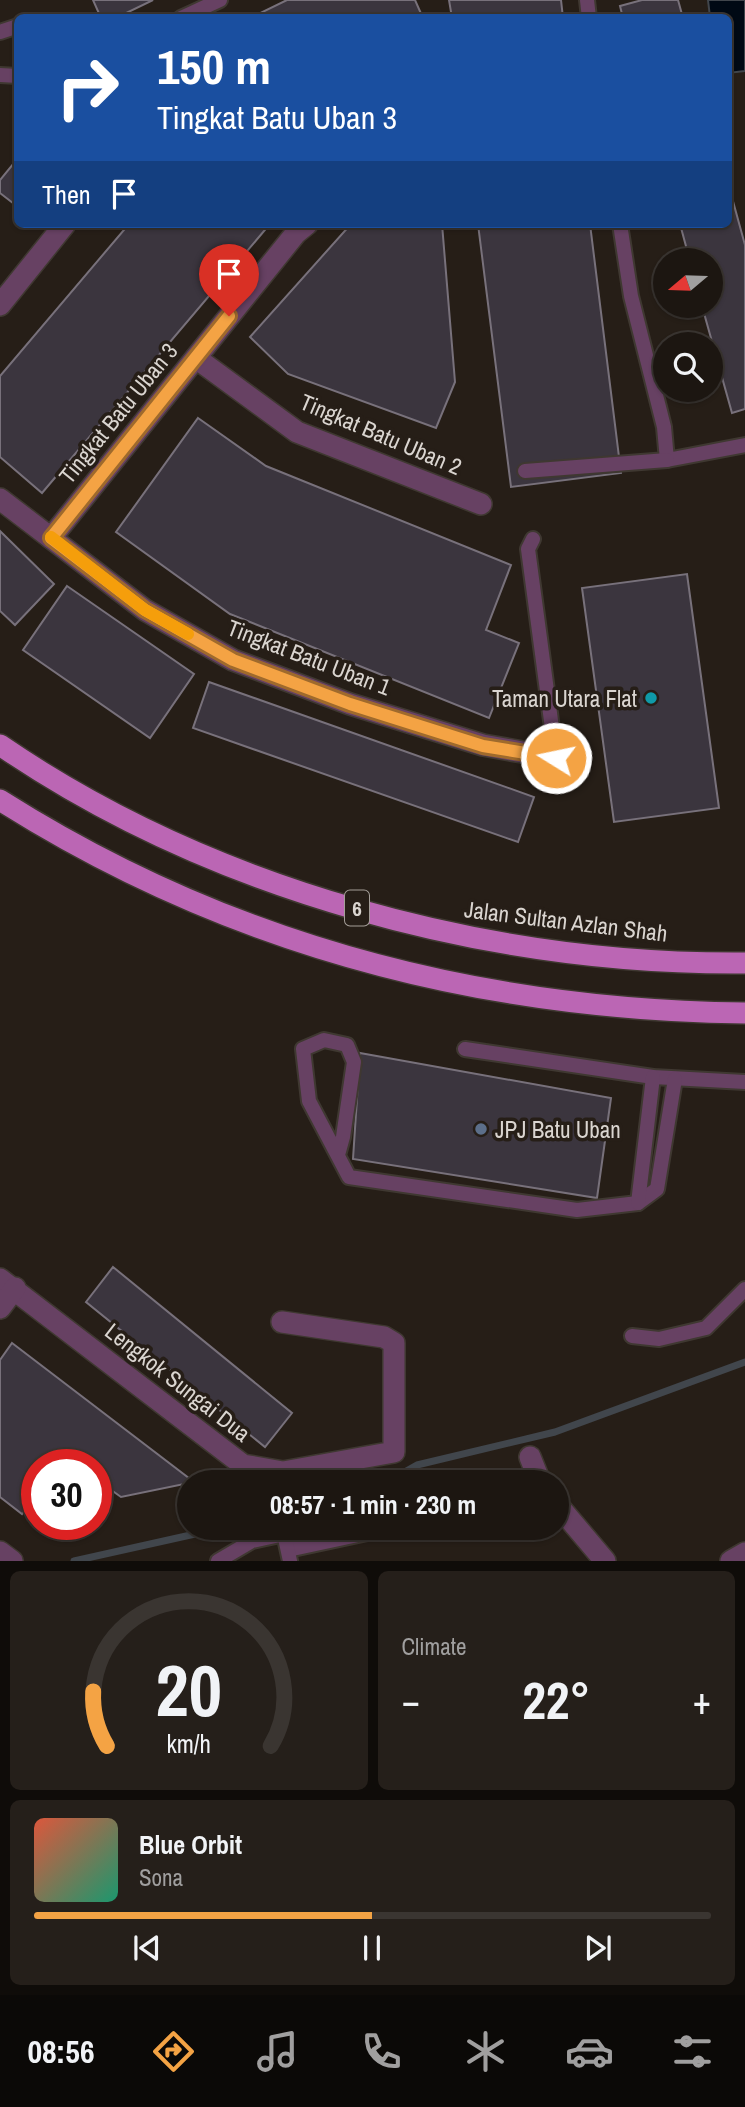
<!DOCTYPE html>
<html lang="en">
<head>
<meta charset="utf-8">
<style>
	body { margin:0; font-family:"Archivo Narrow",sans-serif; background:#251f1a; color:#f1f3f6; height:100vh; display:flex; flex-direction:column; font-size:26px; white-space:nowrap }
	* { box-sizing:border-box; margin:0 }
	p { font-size:23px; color:#a09f9f }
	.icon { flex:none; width:38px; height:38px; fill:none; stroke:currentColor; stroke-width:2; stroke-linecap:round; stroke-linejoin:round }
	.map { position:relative; height:1561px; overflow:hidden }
	.panel { display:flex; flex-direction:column; gap:10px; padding:10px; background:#0f0c09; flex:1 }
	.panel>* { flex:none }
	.guide { position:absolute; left:14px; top:14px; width:718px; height:214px; border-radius:10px; box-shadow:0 2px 5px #0004,0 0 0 2px #3a3531; background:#1a4fa0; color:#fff; overflow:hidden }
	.needle { width:46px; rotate:251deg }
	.controls { position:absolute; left:653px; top:248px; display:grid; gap:14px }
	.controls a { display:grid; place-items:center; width:70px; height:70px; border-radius:50%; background:#1c1611; box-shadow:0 2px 5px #0004,0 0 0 2px #3a3531; font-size:35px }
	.speed { position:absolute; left:21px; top:1449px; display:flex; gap:14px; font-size:35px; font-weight:700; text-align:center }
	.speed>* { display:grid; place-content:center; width:91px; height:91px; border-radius:50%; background:#1c1611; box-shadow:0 2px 5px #0004,0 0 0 2px #3a3531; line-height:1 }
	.speed .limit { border:10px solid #d22; background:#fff; color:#111 }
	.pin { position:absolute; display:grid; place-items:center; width:60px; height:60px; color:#fff; margin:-72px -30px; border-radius:50% 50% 50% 0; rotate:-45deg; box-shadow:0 0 7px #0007 }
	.pin .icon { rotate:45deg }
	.me { position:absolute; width:77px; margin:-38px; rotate:280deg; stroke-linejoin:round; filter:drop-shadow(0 0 5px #0008) }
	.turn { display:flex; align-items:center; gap:24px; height:147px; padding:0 28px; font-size:32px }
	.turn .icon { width:91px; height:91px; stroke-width:2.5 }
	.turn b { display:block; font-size:49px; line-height:60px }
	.then { display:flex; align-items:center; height:66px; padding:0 28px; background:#0003; gap:14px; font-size:26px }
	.big { font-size:52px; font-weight:800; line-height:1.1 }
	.panel .card { flex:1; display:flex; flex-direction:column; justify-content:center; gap:10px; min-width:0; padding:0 24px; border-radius:10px; background:#251f1a }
	.panel .dial { align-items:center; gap:0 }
	.dial svg { height:182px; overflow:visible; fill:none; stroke:#3a3531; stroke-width:7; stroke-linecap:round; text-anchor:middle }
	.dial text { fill:#f1f3f6; stroke:none }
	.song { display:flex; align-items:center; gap:21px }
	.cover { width:84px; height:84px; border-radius:10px; background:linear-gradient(135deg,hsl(10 70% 55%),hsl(160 70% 35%)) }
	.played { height:7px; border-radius:4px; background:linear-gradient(90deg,#f4a344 50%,#3a3531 50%) }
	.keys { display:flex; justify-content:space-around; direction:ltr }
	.heat { display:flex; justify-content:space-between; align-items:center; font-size:38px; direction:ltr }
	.panel .tiles { flex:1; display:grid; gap:10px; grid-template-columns:1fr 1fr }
	.card:last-child { grid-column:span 2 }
	.trip { position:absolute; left:177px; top:1470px; width:392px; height:70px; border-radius:35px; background:#1c1611; box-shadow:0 2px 5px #0004,0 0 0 2px #3a3531; font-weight:800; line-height:70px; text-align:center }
	.dock { display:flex; height:112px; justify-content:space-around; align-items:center; background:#0b0907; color:#a09f9f }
	.dock .icon { width:49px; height:49px }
	.dock .selected { color:#f4a344 }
	.dock b { font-size:32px; color:#f1f3f6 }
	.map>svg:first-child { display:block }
</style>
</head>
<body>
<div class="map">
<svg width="745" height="1561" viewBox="0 0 745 1561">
	<rect width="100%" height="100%" fill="#261e17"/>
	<path fill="#000914" stroke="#41464c" stroke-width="2" d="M708,0H745V71L728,73V18L710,17Z"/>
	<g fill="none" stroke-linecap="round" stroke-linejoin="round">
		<g stroke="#41464c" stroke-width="7">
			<path d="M387,1482L417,1465L555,1432L745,1362"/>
			<path d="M74,1561L222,1528"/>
		</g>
	</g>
	<g fill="#3b353e" stroke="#78717b" stroke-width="2">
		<path d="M93,0H153L116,18H101Z"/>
		<path d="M287,0H415L423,18H250Z"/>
		<path d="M449,0H561L563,18H452Z"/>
		<path d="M642,0H678L683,18H623L620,6Z"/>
		<path d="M18,158V207L0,193V180Z"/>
		<path d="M728,183L745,245V409L732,413L702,306H710V261H690L680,224H728Z"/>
		<path d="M129,224H270L42,493L0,457V376Z"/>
		<path d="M351,224H442L455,382L436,428L288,374L250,337Z"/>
		<path d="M478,224H590L621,473L511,487Z"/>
		<path d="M198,418L266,466L511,565L486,630L519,643L489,718L230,614L116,532Z"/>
		<path d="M0,531L54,584L15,625L0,611Z"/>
		<path d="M687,574L719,808L614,822L582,588Z"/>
		<path d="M67,586L194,674L150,738L23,650Z"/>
		<path d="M209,682L534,797L518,842L193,728Z"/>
		<path d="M360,1053L611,1098L597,1198L353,1159Z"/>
		<path d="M113,1267L292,1413L265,1447L86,1302Z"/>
		<path d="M12,1343L194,1482L121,1497L96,1479V1465H78L66,1455L59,1465H37V1494L22,1514L0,1497V1360Z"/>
	</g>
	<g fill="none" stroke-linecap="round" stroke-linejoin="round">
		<g stroke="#3f3831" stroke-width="18">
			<g id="service">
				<path d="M587,0L589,18"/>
				<path d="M181,18L220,0"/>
				<path d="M0,32L18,26"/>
				<path d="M0,75L18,76"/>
				<path d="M620,224L631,296L664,427L667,460L745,445"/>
				<path d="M525,471L667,460"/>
				<path d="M533,539L528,549L556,758"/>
				<path d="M465,1049L653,1077L745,1082"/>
				<path d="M338,1155L343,1137L354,1062L347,1045L324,1040L303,1049L309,1101L349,1177L577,1210L638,1203L657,1189L675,1079"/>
				<path d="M638,1203L653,1077"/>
				<path d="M632,1336L659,1339L706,1328L745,1289"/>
				<path d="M288,1550L372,1532"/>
				<path d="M218,1561L252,1541L280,1535L285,1538L290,1561"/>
			</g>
		</g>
		<g stroke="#3f3831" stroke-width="24">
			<g id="minor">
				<path d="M0,305L65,224"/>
				<path d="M196,358L297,432L481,504"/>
				<path d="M0,499L145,610L233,660L350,704L483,745L556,758"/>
				<path d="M51,538L296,233L307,224"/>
				<path d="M0,1279L243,1465L283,1472L394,1452V1343L384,1337L282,1322"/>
				<path d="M0,1308L15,1288"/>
				<path d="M530,1457L540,1482"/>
				<path d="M556,1503L605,1561"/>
				<path d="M0,1552L12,1561"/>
				<path d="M731,1561L745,1553"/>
			</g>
		</g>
		<g stroke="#3f3831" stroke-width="24">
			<g id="trunk">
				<path d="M0,745C212,890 489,965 745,963"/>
				<path d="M0,800C226,943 478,1010 745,1013"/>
			</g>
		</g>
		<use href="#service" stroke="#674163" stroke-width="14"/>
		<use href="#minor" stroke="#674163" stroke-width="21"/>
		<use href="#trunk" stroke="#bb66b4" stroke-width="21"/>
	</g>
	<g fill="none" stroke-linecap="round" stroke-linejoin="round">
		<g stroke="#9f6a2c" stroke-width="18">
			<path id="route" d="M229,316L51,538L145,610L233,660L350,704L483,746L556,758"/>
		</g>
		<use href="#route" stroke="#f4a344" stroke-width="12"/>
		<path stroke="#f59e0b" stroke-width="12" d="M51,537L145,610L188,634"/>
	</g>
	<circle fill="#0f9aa8" stroke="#261e17" stroke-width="2.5" cx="651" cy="698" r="7"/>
	<circle fill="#5c6f8a" stroke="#261e17" stroke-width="2.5" cx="481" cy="1129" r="7"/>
	<g text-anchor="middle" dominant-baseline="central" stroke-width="7" stroke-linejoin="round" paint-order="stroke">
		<rect fill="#261e17" stroke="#a49e98" stroke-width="2" x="345" y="890.5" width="24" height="35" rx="5"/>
		<g font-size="21" font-weight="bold" fill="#dad5d0">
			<text x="357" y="908">6</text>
		</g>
		<g font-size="23" fill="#dad5d0" stroke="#261e17">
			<text transform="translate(118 413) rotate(-51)">Tingkat Batu Uban 3</text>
			<text transform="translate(381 434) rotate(23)">Tingkat Batu Uban 2</text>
			<text transform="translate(309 657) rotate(21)">Tingkat Batu Uban 1</text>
			<text transform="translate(566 921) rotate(7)">Jalan Sultan Azlan Shah</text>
			<text transform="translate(178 1382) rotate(38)">Lengkok Sungai Dua</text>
		</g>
		<g font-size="23" fill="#dad5d0" stroke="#261e17" text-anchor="end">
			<text x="637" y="698">Taman Utara Flat</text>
			<text x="495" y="1129" text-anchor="start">JPJ Batu Uban</text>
		</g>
	</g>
</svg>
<div class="controls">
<a><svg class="needle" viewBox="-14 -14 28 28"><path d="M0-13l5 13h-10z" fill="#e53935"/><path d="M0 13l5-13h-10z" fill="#a09f9f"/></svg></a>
<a><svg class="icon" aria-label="search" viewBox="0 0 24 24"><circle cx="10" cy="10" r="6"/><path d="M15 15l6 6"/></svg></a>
</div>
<div class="speed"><div class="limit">30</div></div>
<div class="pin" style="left:229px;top:316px;background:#d93025"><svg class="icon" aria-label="arrive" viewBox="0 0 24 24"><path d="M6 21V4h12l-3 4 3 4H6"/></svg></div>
<svg class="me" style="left:556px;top:758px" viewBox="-20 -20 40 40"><circle r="17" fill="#f4a344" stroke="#fff" stroke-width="3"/><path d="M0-11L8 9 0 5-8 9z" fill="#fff"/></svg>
<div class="trip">08:57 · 1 min · 230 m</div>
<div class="guide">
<div class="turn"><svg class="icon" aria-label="right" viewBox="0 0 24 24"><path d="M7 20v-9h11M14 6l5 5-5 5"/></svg><div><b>150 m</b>Tingkat Batu Uban 3</div></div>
<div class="then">Then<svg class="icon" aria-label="arrive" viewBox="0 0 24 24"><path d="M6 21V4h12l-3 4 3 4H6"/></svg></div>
</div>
</div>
<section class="panel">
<div class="tiles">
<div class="card dial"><svg viewBox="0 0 100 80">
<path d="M14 69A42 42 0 1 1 86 69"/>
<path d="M14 69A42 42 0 0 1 8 45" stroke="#f4a344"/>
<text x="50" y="56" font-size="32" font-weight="700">20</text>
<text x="50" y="72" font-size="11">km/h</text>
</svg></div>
<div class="card"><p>Climate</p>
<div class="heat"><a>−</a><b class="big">22°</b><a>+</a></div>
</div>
<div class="card">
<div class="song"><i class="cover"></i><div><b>Blue Orbit</b><p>Sona</p></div></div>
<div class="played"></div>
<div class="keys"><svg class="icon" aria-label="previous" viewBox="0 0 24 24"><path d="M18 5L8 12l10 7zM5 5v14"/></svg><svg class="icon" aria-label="pause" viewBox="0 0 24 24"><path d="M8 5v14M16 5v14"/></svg><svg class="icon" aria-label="next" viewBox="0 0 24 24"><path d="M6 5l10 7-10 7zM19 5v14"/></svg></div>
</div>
</div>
</section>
<nav class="dock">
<b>08:56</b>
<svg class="icon selected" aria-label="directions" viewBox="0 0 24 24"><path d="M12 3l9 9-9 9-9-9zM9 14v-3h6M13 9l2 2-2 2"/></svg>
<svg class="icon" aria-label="music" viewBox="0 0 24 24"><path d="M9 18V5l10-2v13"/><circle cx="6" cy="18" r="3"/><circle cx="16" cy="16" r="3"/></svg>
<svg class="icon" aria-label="phone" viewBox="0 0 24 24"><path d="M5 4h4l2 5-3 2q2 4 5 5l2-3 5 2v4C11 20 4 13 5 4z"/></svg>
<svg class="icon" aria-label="climate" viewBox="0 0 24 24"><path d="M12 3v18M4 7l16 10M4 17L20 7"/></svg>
<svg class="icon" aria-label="car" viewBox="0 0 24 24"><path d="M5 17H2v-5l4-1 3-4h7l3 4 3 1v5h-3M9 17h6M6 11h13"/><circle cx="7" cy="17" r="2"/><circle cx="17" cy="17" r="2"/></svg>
<svg class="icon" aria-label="filters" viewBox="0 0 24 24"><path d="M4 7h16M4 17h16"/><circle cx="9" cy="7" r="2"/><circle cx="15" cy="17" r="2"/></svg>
</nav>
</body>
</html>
